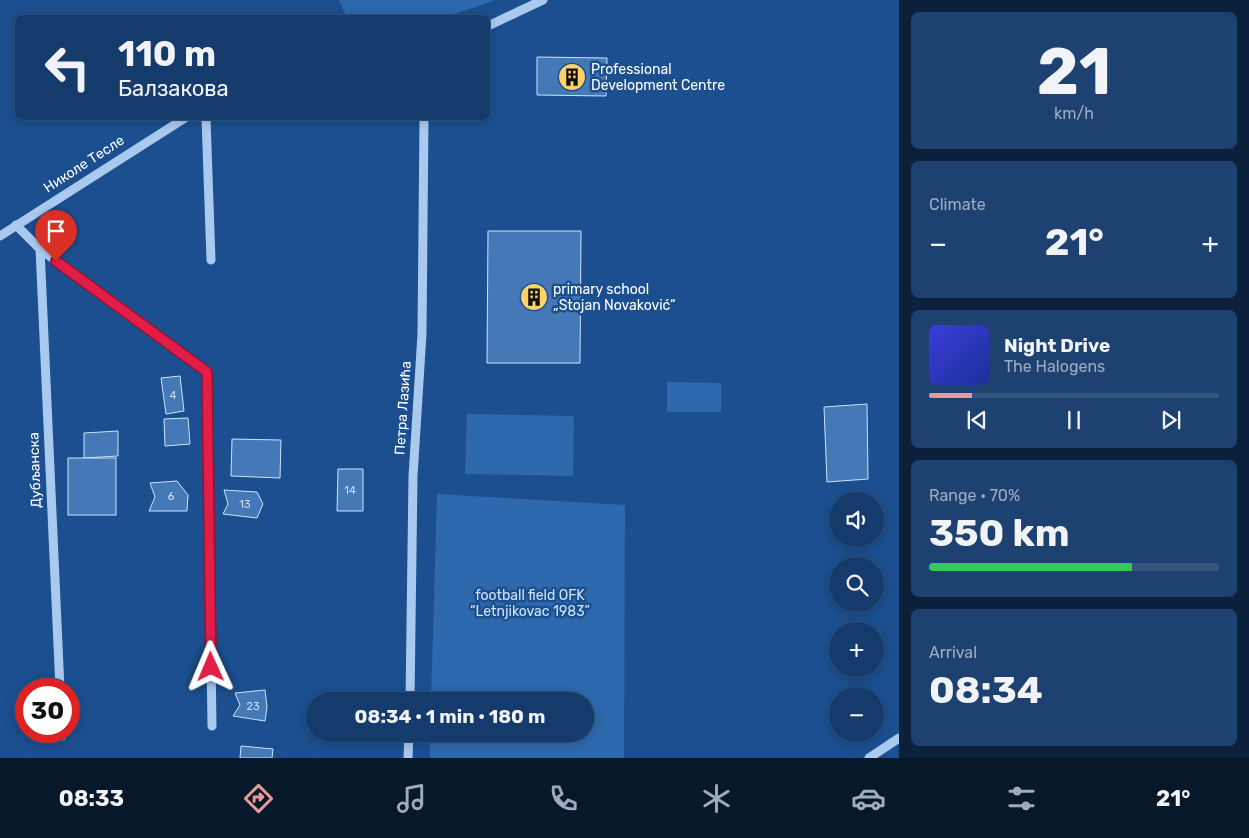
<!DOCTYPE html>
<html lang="en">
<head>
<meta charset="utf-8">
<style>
	body { margin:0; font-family:Rubik,sans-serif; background:#1d4271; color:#f1f3f6; height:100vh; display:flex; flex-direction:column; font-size:19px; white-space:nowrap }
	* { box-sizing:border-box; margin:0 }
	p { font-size:16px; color:#9dadc1 }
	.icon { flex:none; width:28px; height:28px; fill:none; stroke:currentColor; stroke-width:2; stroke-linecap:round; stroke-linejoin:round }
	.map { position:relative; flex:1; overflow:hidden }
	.drawer { display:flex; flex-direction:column; gap:12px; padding:12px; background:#0b203b; width:350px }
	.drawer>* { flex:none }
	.top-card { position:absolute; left:15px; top:15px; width:475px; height:105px; border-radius:8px; box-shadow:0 2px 12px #0003,0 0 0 1px #33557e; background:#143b6b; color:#f1f3f6; overflow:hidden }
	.fabs { position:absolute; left:829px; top:492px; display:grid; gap:10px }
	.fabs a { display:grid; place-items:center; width:55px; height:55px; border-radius:50%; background:#143b6b; box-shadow:0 2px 12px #0003,0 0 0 1px #33557e; font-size:25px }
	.speed { position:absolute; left:15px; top:678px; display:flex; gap:10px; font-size:25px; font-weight:700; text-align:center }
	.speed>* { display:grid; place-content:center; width:65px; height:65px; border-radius:50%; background:#143b6b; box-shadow:0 2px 12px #0003,0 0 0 1px #33557e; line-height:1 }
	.speed .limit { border:8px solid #d22; background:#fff; color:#111 }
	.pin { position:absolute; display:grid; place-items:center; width:42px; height:42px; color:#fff; margin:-51px -21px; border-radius:50% 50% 50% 0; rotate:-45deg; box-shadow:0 0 5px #0007 }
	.pin .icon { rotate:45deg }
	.me { position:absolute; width:55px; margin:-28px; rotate:359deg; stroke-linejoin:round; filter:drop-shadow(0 0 4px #0008) }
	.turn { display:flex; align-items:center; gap:18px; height:105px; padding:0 20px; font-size:22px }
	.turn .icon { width:65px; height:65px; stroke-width:2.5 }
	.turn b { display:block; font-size:35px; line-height:42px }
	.big { font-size:38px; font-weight:700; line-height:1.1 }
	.drawer .card { flex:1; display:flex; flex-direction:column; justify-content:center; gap:8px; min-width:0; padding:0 18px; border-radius:8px; background:#1d4271 }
	.drawer .dial { align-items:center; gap:0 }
	.dial b { font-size:65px; line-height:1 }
	.song { display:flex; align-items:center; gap:15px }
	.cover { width:60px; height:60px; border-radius:8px; background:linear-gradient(135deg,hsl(240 70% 55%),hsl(230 70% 35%)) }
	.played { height:5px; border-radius:2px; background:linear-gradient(90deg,#e69b98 15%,#33557e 15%) }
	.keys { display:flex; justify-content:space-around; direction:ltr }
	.heat { display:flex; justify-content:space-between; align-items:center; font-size:28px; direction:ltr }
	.charge { height:8px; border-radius:4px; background:linear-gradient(90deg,#34c759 70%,#33557e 0) }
	.trip { position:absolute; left:306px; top:692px; width:288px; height:50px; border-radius:25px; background:#143b6b; box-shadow:0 2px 12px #0003,0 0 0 1px #33557e; font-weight:700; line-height:50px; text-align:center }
	.tabs { display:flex; height:80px; justify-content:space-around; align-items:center; background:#08182b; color:#9dadc1 }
	.tabs .icon { width:35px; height:35px }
	.tabs .active { color:#e69b98 }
	.tabs b { font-size:22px; color:#f1f3f6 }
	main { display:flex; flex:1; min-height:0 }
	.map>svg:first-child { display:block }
</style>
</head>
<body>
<main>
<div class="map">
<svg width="899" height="758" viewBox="0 0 899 758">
	<rect width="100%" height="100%" fill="#1b4f8f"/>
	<g fill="#2e69ad">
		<path d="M339,0H495L447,17L347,18Z"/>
		<path d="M667,382L721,383V412H667Z"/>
		<path d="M467,414L574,416L573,476L465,474Z"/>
		<path d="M437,494L625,505L624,758H430V734H585V701H431Z"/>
	</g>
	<g fill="#4478b7" stroke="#cfe3fa">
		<path d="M537,57L607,58L606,96L537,95Z"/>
		<path d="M488,231H581L580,363H487Z"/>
		<path d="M180,376L184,411L166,414L161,378Z"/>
		<path d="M867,404L868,479L827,482L824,407Z"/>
		<path d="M188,418L190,444L165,446L164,419Z"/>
		<path d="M118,431V456L84,458V433Z"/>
		<path d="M232,439L281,440L280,478L231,476Z"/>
		<rect x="68" y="458" width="48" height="57"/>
		<path d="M338,469H363V511H337Z"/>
		<path d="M177,481L188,495L187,511H149L155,497L150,483Z"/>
		<path d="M224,490L257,492L263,504L257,518L223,514L228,504Z"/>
		<path d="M265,690L267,707L265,721L233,716L240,705L235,693Z"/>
		<path d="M241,746L273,749L272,758H240Z"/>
	</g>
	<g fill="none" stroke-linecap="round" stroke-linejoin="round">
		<g stroke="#a9c9ee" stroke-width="9">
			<path d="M488,26L543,0"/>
			<path d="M206,118L211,260"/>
			<path d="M16,225L40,249L207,372L212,726"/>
			<path d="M0,236L185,118"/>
			<path d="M40,249L60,689"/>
			<path d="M410,701L413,476L422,334L424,118"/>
			<path d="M62,731V736"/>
			<path d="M408,758L409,734"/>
			<path d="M869,758L899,738"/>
		</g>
	</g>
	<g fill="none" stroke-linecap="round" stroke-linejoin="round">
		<g stroke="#92132f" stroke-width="12">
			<path id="route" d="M56,261L207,372L211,667"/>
		</g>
		<use href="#route" stroke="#e11d48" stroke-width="9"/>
	</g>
	<defs>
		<g id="building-disc" transform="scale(1.4375)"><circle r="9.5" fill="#ffd166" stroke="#1b4f8f"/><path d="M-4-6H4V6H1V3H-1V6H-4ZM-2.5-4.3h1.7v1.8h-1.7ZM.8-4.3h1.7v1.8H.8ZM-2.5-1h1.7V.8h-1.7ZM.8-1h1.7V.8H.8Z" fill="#111"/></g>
	</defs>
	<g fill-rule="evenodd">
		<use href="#building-disc" x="572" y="77"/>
		<use href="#building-disc" x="534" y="297"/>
	</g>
	<g text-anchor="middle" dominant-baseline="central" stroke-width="5" stroke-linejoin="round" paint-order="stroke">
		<g font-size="11" fill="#d0dded">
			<text x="173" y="395">4</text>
			<text x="350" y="490">14</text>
			<text x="171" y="496">6</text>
			<text x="245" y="504">13</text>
			<text x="253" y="706">23</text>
		</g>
		<g font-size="14" fill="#fff" stroke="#1b4f8f" text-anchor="start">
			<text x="591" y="69">Professional<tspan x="591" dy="16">Development Centre</tspan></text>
			<text x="553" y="289">primary school<tspan x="553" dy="16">„Stojan Novaković“</tspan></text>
		</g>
		<g font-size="14" fill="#fff" stroke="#1b4f8f">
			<text transform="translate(84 164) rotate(-33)">Николе Тесле</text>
			<text transform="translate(403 408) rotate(-86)">Петра Лазића</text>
			<text transform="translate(35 470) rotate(-92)">Дубљанска</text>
		</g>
		<g font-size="14" fill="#cfe3fa" stroke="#1b4f8f">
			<text x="530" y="595">football field OFK<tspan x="530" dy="16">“Letnjikovac 1983”</tspan></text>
		</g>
	</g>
</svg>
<div class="fabs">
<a><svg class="icon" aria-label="sound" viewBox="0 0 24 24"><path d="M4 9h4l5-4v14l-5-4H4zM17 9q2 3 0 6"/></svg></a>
<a><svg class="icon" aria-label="search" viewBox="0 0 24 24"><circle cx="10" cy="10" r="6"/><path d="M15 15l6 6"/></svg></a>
<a>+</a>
<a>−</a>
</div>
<div class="speed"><div class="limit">30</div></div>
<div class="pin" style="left:56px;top:261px;background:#d93025"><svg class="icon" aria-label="arrive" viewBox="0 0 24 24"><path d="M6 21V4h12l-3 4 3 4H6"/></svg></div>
<svg class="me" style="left:211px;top:667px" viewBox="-20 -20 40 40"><path d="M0-17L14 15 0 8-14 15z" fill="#e11d48" stroke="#fff" stroke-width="4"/></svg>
<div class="trip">08:34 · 1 min · 180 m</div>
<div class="top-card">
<div class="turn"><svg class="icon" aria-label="left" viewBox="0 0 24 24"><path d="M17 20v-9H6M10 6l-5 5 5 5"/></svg><div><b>110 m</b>Балзакова</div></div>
</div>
</div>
<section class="drawer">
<div class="card dial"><b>21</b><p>km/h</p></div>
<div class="card"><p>Climate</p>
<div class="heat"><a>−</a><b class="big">21°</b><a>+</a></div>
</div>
<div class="card">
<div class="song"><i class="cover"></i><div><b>Night Drive</b><p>The Halogens</p></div></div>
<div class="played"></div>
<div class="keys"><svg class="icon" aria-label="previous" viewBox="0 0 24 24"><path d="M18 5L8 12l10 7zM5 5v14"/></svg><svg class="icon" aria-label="pause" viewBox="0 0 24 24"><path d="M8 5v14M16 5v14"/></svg><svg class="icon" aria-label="next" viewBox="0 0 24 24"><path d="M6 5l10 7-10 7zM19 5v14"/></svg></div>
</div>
<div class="card"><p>Range · 70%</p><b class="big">350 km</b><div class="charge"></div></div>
<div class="card"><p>Arrival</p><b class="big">08:34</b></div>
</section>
</main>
<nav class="tabs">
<b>08:33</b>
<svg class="icon active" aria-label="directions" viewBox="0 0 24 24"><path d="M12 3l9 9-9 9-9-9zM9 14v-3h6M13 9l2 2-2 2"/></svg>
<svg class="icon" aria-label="music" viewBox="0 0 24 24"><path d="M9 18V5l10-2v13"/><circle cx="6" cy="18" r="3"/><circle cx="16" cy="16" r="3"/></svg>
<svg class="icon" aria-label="phone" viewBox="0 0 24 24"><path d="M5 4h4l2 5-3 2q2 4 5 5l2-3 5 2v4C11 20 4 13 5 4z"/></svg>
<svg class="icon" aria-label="climate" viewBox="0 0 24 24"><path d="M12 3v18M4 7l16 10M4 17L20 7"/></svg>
<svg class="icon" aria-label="car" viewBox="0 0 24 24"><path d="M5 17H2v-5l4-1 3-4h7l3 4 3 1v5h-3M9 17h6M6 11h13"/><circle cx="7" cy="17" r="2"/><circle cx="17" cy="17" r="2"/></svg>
<svg class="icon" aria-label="filters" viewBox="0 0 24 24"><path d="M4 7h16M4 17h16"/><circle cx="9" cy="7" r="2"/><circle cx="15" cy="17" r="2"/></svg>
<b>21°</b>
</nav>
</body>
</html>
